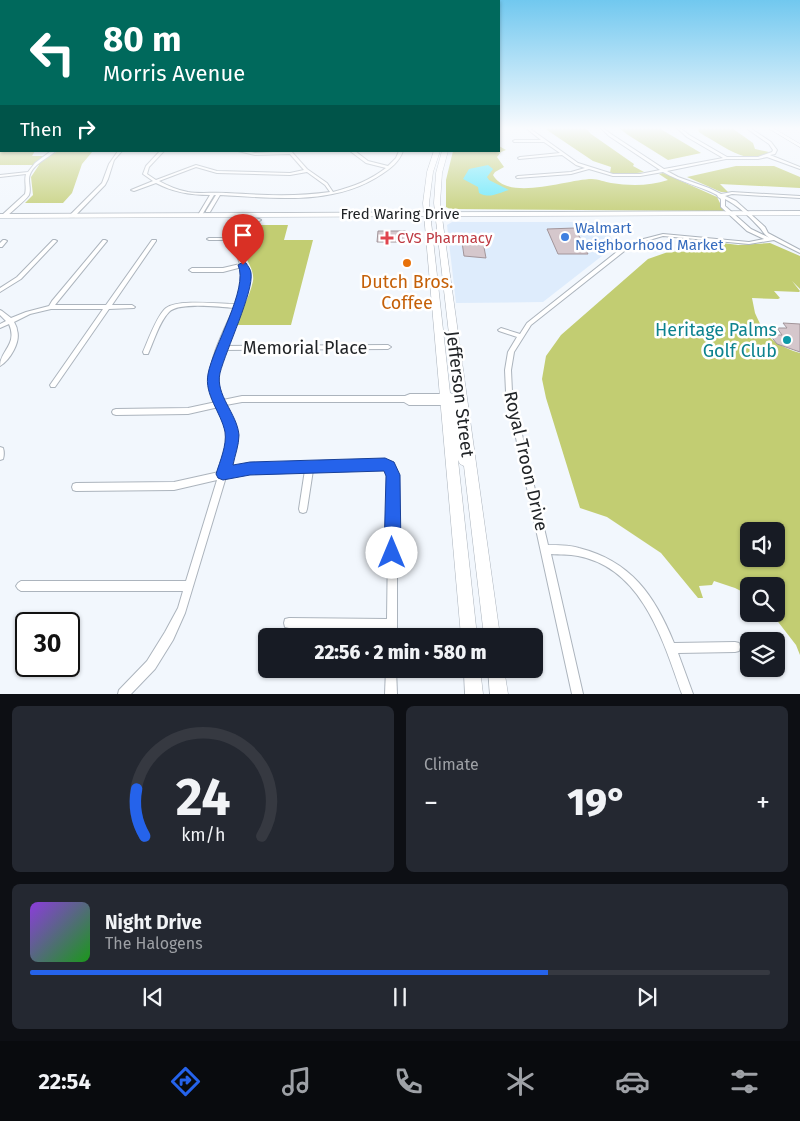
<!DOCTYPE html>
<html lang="en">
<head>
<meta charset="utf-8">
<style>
	body { margin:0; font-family:"Fira Sans",sans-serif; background:#242831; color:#f1f3f6; height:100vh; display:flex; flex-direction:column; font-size:19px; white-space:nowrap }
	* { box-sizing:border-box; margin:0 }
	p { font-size:16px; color:#9ea1a6 }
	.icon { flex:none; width:28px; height:28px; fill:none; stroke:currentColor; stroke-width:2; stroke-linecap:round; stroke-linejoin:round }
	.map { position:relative; height:694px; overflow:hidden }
	.details { display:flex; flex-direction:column; gap:12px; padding:12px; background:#0d0f14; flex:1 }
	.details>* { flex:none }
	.hud { position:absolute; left:0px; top:0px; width:500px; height:152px; box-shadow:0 1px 4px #0004; background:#00695c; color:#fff; overflow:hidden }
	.buttons { position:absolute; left:740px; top:522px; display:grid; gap:10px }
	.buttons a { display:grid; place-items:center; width:45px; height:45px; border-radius:8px; background:#171b24; box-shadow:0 1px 4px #0004; font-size:25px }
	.speed { position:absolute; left:15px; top:612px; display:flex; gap:10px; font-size:25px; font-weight:700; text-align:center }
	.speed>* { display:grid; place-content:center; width:65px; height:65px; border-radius:50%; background:#171b24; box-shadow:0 1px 4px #0004; line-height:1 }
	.speed .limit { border:2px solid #111; border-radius:8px; background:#fff; color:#111 }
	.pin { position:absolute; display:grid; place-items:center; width:42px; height:42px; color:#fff; margin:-51px -21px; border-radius:50% 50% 50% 0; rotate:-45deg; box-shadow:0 0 5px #0007 }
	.pin .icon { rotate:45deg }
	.me { position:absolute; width:55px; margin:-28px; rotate:0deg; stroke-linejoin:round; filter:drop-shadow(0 0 4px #0008) }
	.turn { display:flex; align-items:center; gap:18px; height:105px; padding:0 20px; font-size:22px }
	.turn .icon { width:65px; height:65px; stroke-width:2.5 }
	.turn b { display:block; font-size:35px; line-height:42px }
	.then { display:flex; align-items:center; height:48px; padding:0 20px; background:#0003; gap:10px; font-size:19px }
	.big { font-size:38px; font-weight:800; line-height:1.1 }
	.details .card { flex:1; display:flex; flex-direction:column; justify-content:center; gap:8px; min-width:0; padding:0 18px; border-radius:8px; background:#242831 }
	.details .dial { align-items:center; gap:0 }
	.dial svg { height:130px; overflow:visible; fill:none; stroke:#363941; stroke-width:7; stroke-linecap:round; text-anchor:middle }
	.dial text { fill:#f1f3f6; stroke:none }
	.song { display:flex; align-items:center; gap:15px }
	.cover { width:60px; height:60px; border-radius:8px; background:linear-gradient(135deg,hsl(270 70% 55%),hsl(120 70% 35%)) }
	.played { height:5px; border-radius:2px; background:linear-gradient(90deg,#2563eb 70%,#363941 70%) }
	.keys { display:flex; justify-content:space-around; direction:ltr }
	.heat { display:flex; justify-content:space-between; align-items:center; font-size:28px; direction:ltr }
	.details .tiles { flex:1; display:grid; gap:12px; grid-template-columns:1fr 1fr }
	.card:last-child { grid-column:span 2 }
	.trip { position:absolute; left:258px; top:628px; width:285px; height:50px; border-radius:8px; background:#171b24; box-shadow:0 1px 4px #0004; font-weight:800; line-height:50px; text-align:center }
	.tab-bar { display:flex; height:80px; justify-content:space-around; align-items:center; background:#090b0e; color:#9ea1a6 }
	.tab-bar .icon { width:35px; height:35px }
	.tab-bar .selected { color:#2563eb }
	.tab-bar b { font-size:22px; color:#f1f3f6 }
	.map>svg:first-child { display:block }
</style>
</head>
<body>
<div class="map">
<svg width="800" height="694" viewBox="0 0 800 694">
	<rect width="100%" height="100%" fill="#f2f7fd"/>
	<path fill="#deecfc" d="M452,222H601L616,245L543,302L456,303L447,225Z"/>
	<g fill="#c2cd72" fill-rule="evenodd">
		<path d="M0,128L1,151H35L32,156C41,156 50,157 58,151H93L82,164L72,193L63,203H25L33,195L31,177L39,165H0Z"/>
		<path d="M544,128H586L591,134L634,164L633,166L644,172L630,174L610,173L611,167L593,161Z"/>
		<path d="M619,128H659L701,153L668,160L628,135Z"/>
		<path d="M698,128H732L753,143L755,149L769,152C748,167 724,146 705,136L699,132Z"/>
		<path d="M499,146L506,150L501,152L497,157L504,167L495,172L493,175C508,202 568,179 592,179C598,179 605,182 611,183C630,186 650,186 668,180L659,174L663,173L717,197L724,211L450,209L446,207V180L453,151H499Z"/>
		<path d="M736,166H774L800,177V188L720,184L728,192H721L687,177Z"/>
		<path d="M255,225H288L284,240H313L291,325H236C241,311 250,296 253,281C256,261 227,249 255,225Z"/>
		<path d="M699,240L738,245L770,243L800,256V289L792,281L800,291L799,292L774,291L780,298L778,299L752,298C753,303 754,308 755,313C765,337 776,346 800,353V655L796,645L772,614H776V586H749V595L735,588L714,581L712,585L699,586L703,598H698L661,553L607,517L580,508L546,398L542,379L546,356L561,335L648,259L668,252L704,250ZM749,531H776V559H749Z"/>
	</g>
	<path fill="#60e7f9" d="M488,165L493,169L487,177L489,180L509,190C498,193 490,199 479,193L478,187L463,179L469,169Z"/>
	<g fill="#d5c7cc" stroke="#a2959a">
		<path d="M575,228L588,254H558L547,229Z"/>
		<path d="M378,231H406V242H377Z"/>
		<path d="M462,242H483L486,258L464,256Z"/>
		<path d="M783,323L800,324V352L777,344L770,335H782L777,328H787Z"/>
	</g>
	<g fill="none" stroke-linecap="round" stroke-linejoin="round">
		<g stroke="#acb4bd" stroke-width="2">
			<g id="street">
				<path d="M526,128H529L578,163L613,174H640L660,170L609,136L601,128H603L611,134L664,169L723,158L687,137L677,128H680L689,135L727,157H758L772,152L773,150L769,144L746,128H750L771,142L777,150L775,154L770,155L800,167V169L767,157L758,159H726L667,171L678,177L709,188L721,194L732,192L800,196V198L732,194L725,196L736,201L765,227L768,233L800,250V253L774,240L749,244L663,236L632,245L531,325L514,352L511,370L512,392L548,545C558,545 570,545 579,548C631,561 655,596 674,643L735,642L739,643L740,647L739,651L735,652L678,653L693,694H682C663,640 642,568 578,556C569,554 559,555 551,554L583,694H572L506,392L505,370L508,352L517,337L499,331L498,330L501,328L520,334L527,323L628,243L663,234L749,242L764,239L747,231L721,207V199L718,197L717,195C700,186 680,182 663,172L640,176H613L589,169L571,174L517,178L516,177L518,176L571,172L585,168L576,165L562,155L519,159L518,158L520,157L560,153L544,142H514L513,141L515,140H541ZM725,199C737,205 750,217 759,227C764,232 763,234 770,238L751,229L725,206Z"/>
				<path d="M51,151H56C46,159 30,166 29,179C29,185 31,190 29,195C25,201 12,211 6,217H2V215L25,194C27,187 24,181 26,174L0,177V175L28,172L35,163Z"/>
				<path d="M118,151H122L114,160L108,179L105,185L74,217H70V215L102,183L109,164Z"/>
				<path d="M160,151H164L149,167L147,174L156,180L196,165L217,171L290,173L304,170L290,154L255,155L238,151H247L255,153L291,151L307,169L327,183L333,192C355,186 368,181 386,168L366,163L350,151H355L368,161L388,166L396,158L399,151H403C399,162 391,168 382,174C335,206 275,198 220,195L210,212H206V211L216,195H214L202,215L200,216L198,215L210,195C190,195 173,192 156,183L134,191L131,190L153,181L143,174L146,166ZM196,167L217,173L290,175L307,172L325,185L330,192C295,197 261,195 226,193C214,192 200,194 188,192C178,190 168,186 159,181Z"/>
				<path d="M245,219L249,220L248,225L251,221L259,219L261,220L255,223L246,231L240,253L250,273V279L241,306L224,346L388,345L391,347L388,349L222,350C216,369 214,383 223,400L242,396H405L410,394H446L448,395L449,397L447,399L449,400L451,402L449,404L447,405H409L404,402H242L226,405C240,431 236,443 228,470L250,464L385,461L392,464L397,475V636H387V629L289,628L285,627L284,623L285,619L289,618L387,619L389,475L386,470L384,469L313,470L307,509L306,512L303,513L300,512L299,509L305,470L250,472L226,477L185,613L173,640L155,669L131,694H118L119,690L147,661L165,632L178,608L183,591H21L18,589L16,586L18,583L21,581H186L217,480L174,490L76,491L73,490L72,487L73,484L76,483L174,482L219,472C227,445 233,433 219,407L188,414L116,415L113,414L112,412L113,410L116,409L188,408L216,402C214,396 211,390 210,383C207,362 225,328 234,308C220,307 178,302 169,312C159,322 154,341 148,354H144L143,352C148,341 157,315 166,308C178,299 220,304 235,304C240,292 247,280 242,267L223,272H192L189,270L192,268H223L240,264L236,253L239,240H209L207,239L209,238H240Z"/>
				<path d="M3,240H5L7,241L2,247H0V243Z"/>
				<path d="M53,240H55L57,241L21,279L0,292V288L17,277Z"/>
				<path d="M103,240H105L107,241L55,305H106L152,240H156V241L112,305H132L135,307L134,308L109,309L55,387H51L50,385L103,309H51L30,314L14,322C15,324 17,327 17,330C21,342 10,360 0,366C0,350 18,345 9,324L0,328V324L6,321L0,315V310L2,311L11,318L26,312L49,306L52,301Z"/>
				<path d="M0,447L3,448C4,451 4,456 3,459L0,460Z"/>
				<path d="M386,669H396L397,694H385Z"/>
			</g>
		</g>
		<g stroke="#acb4bd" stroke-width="1">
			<g id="secondary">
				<path d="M768,128H773L800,144V147Z"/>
				<path d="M800,211V215L0,218V214Z"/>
			</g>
		</g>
		<g stroke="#acb4bd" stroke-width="1">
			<g id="primary">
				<path d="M434,151H440L433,172L429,203L450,393L456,395L434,203L436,173L442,151H448L442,173L440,203L500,636H484L464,466L460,464L458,460L477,636H461L423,203L427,172Z"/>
				<path d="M464,669H480L483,694H465Z"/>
				<path d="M488,669H504L508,694H490Z"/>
			</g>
		</g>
		<use href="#street" fill="#fff" fill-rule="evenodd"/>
		<use href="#secondary" fill="#fff" fill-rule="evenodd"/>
		<use href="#primary" fill="#fff" fill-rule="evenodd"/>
	</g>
	<linearGradient id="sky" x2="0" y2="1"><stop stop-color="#71c8ef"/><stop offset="0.57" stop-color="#f9fbfe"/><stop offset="1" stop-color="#f9fbfe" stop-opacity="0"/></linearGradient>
	<rect width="800" height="225" fill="url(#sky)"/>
	<path fill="#2563eb" stroke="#184099" d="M243,262L246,263C248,266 251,270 251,273C254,291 226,350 220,373C215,395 237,413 239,435C239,445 235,455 233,465L250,462L385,458L394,462L400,475L401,553L398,558L392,561L386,558L384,553L386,476L384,471L250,475L223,480L218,478L216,474C220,461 227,445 225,432C221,412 204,395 208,374C213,347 249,288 238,265Z"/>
	<circle fill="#3f7fe0" stroke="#fff" stroke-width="2" cx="565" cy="237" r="5"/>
	<path fill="#e0444e" stroke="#fff" stroke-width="2" d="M384.5 230.5h5v5h5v5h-5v5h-5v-5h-5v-5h5z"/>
	<circle fill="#e8710a" stroke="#fff" stroke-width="2" cx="407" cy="263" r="5"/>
	<circle fill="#0f9aa8" stroke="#fff" stroke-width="2" cx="787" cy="340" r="5"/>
	<g text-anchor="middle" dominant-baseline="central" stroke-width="5" stroke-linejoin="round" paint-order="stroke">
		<g font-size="15" fill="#212427" stroke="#fff">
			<text x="400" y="214">Fred Waring Drive</text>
		</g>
		<g font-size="15" fill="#366cbe" stroke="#fff" text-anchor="start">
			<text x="575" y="228">Walmart<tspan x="575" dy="17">Neighborhood Market</tspan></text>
		</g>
		<g font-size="15" fill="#be3a42" stroke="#fff" text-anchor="start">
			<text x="397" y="238">CVS Pharmacy</text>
		</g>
		<g font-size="18" fill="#c56008" stroke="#fff">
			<text x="407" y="282">Dutch Bros.<tspan x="407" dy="21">Coffee</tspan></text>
		</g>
		<g font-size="18" fill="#0d838f" stroke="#fff" text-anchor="end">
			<text x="777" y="330">Heritage Palms<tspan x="777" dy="21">Golf Club</tspan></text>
		</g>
		<g font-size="18" fill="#212427" stroke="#fff">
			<text x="305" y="348">Memorial Place</text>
			<text transform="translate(460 394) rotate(83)">Jefferson Street</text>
			<text transform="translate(526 461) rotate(77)">Royal Troon Drive</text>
		</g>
	</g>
</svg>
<div class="buttons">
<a><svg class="icon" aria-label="sound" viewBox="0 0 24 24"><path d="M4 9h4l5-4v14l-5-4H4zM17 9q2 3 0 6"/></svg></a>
<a><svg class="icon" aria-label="search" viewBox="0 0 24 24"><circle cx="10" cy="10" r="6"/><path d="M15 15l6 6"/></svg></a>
<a><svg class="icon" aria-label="layers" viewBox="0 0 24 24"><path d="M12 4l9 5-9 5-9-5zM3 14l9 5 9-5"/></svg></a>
</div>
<div class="speed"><div class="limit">30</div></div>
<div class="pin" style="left:243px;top:265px;background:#d93025"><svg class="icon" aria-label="arrive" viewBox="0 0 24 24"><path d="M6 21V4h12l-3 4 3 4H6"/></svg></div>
<svg class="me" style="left:392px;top:553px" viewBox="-20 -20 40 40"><circle r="19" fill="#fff"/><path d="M0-13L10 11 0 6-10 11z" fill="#2563eb"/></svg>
<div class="trip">22:56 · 2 min · 580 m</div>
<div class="hud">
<div class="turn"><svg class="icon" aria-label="left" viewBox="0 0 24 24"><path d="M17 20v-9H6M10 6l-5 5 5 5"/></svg><div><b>80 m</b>Morris Avenue</div></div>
<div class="then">Then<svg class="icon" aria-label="right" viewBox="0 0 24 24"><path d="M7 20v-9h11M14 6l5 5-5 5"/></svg></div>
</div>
</div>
<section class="details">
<div class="tiles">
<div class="card dial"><svg viewBox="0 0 100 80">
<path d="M14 69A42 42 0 1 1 86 69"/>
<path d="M14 69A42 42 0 0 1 9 40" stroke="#2563eb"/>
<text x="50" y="56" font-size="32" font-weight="700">24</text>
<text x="50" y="72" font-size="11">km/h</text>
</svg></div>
<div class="card"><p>Climate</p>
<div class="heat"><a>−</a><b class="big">19°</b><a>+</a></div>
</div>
<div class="card">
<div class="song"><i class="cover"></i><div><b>Night Drive</b><p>The Halogens</p></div></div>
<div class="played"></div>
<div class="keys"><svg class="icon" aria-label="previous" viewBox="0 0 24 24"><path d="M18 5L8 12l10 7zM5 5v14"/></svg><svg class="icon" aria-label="pause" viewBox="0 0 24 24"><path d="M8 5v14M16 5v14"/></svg><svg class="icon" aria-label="next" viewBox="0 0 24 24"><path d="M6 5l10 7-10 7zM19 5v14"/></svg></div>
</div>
</div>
</section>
<nav class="tab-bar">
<b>22:54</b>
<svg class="icon selected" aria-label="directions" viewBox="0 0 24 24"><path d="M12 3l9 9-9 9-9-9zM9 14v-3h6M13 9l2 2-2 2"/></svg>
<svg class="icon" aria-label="music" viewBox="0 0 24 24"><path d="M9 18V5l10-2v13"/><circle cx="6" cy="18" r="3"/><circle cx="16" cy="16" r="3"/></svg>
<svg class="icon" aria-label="phone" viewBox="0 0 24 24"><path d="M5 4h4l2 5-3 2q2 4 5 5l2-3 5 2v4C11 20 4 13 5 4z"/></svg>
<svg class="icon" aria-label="climate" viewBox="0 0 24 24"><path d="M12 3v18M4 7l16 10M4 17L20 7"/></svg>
<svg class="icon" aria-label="car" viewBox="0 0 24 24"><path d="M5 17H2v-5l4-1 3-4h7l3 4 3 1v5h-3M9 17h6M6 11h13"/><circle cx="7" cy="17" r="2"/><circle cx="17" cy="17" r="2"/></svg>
<svg class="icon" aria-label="filters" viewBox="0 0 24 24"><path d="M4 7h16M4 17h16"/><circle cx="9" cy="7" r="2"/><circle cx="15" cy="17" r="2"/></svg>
</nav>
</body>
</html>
